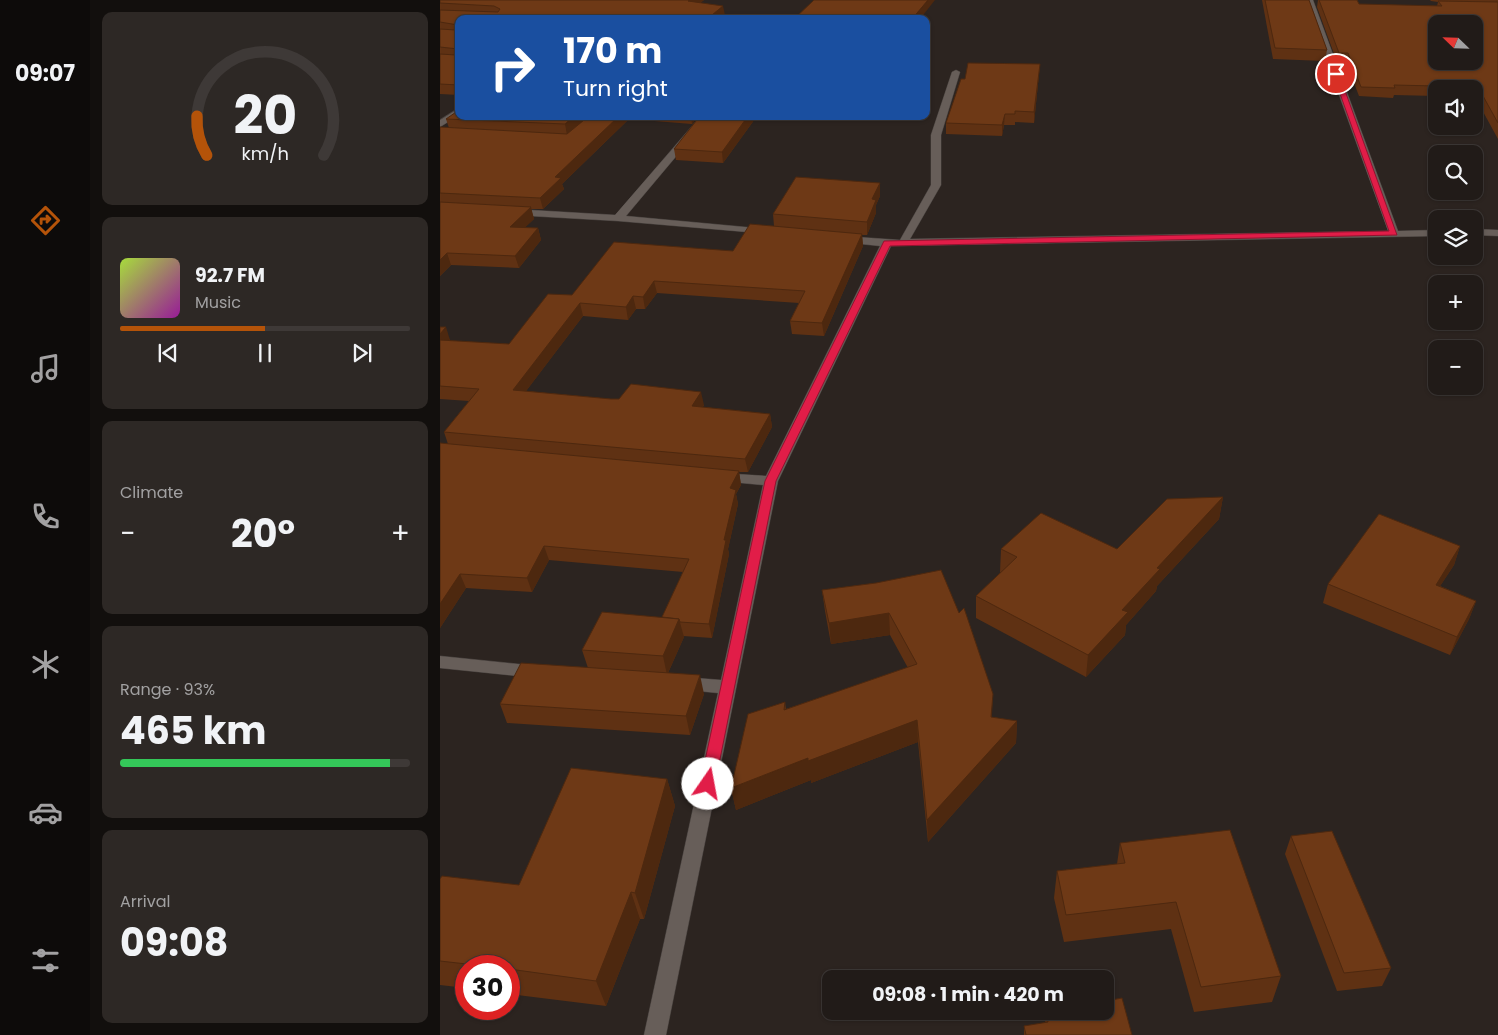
<!DOCTYPE html>
<html lang="en">
<head>
<meta charset="utf-8">
<style>
	body { margin:0; font-family:Poppins,sans-serif; background:#2d2825; color:#f1f3f6; height:100vh; display:flex; flex-direction:column; font-size:19px; white-space:nowrap }
	* { box-sizing:border-box; margin:0 }
	p { font-size:16px; color:#a2a1a2 }
	.icon { flex:none; width:28px; height:28px; fill:none; stroke:currentColor; stroke-width:2; stroke-linecap:round; stroke-linejoin:round }
	.map { position:relative; flex:1; overflow:hidden }
	.panel { display:flex; flex-direction:column; gap:12px; padding:12px; background:#120f0d; width:350px }
	.panel>* { flex:none }
	.banner { position:absolute; left:15px; top:15px; width:475px; height:105px; border-radius:10px; box-shadow:0 1px 4px #0004,0 0 0 1px #3e3937; background:#1a4fa0; color:#fff; overflow:hidden }
	.needle { width:32px; rotate:293deg }
	.tools { position:absolute; left:988px; top:15px; display:grid; gap:10px }
	.tools a { display:grid; place-items:center; width:55px; height:55px; border-radius:10px; background:#211b18; box-shadow:0 1px 4px #0004,0 0 0 1px #3e3937; font-size:25px }
	.speed { position:absolute; left:15px; top:955px; display:flex; gap:10px; font-size:25px; font-weight:700; text-align:center }
	.speed>* { display:grid; place-content:center; width:65px; height:65px; border-radius:50%; background:#211b18; box-shadow:0 1px 4px #0004,0 0 0 1px #3e3937; line-height:1 }
	.speed .limit { border:8px solid #d22; background:#fff; color:#111 }
	.pin { position:absolute; display:grid; place-items:center; width:42px; height:42px; color:#fff; margin:-21px; border:2px solid #fff; border-radius:50%; box-shadow:0 1px 5px #0007 }
	.me { position:absolute; width:55px; margin:-28px; rotate:12deg; stroke-linejoin:round; filter:drop-shadow(0 0 4px #0008) }
	.turn { display:flex; align-items:center; gap:18px; height:105px; padding:0 25px; font-size:22px }
	.turn .icon { width:65px; height:65px; stroke-width:2.5 }
	.turn b { display:block; font-size:35px; line-height:42px }
	.big { font-size:38px; font-weight:700; line-height:1.1 }
	.panel .widget { flex:1; display:flex; flex-direction:column; justify-content:center; gap:8px; min-width:0; padding:0 18px; border-radius:10px; background:#2d2825 }
	.panel .dial { align-items:center; gap:0 }
	.dial svg { height:130px; overflow:visible; fill:none; stroke:#3e3937; stroke-width:7; stroke-linecap:round; text-anchor:middle }
	.dial text { fill:#f1f3f6; stroke:none }
	.song { display:flex; align-items:center; gap:15px }
	.cover { width:60px; height:60px; border-radius:8px; background:linear-gradient(135deg,hsl(80 70% 55%),hsl(300 70% 35%)) }
	.played { height:5px; border-radius:2px; background:linear-gradient(90deg,#b45309 50%,#3e3937 50%) }
	.keys { display:flex; justify-content:space-around; direction:ltr }
	.heat { display:flex; justify-content:space-between; align-items:center; font-size:28px; direction:ltr }
	.charge { height:8px; border-radius:4px; background:linear-gradient(90deg,#34c759 93%,#3e3937 0) }
	.trip { position:absolute; left:382px; top:970px; width:292px; height:50px; border-radius:10px; background:#211b18; box-shadow:0 1px 4px #0004,0 0 0 1px #3e3937; font-weight:700; line-height:50px; text-align:center }
	main { display:flex; flex:1; min-height:0 }
	.menu { display:flex; flex-direction:column; width:90px; justify-content:space-around; align-items:center; background:#0d0b0a; color:#a2a1a2 }
	.menu .icon { width:35px; height:35px }
	.menu .selected { color:#b45309 }
	.menu b { font-size:22px; color:#f1f3f6 }
	.map>svg:first-child { display:block }
</style>
</head>
<body>
<main>
<nav class="menu">
<b>09:07</b>
<svg class="icon selected" aria-label="directions" viewBox="0 0 24 24"><path d="M12 3l9 9-9 9-9-9zM9 14v-3h6M13 9l2 2-2 2"/></svg>
<svg class="icon" aria-label="music" viewBox="0 0 24 24"><path d="M9 18V5l10-2v13"/><circle cx="6" cy="18" r="3"/><circle cx="16" cy="16" r="3"/></svg>
<svg class="icon" aria-label="phone" viewBox="0 0 24 24"><path d="M5 4h4l2 5-3 2q2 4 5 5l2-3 5 2v4C11 20 4 13 5 4z"/></svg>
<svg class="icon" aria-label="climate" viewBox="0 0 24 24"><path d="M12 3v18M4 7l16 10M4 17L20 7"/></svg>
<svg class="icon" aria-label="car" viewBox="0 0 24 24"><path d="M5 17H2v-5l4-1 3-4h7l3 4 3 1v5h-3M9 17h6M6 11h13"/><circle cx="7" cy="17" r="2"/><circle cx="17" cy="17" r="2"/></svg>
<svg class="icon" aria-label="filters" viewBox="0 0 24 24"><path d="M4 7h16M4 17h16"/><circle cx="9" cy="7" r="2"/><circle cx="15" cy="17" r="2"/></svg>
</nav>
<section class="panel">
<div class="widget dial"><svg viewBox="0 0 100 80">
<path d="M14 69A42 42 0 1 1 86 69"/>
<path d="M14 69A42 42 0 0 1 8 45" stroke="#b45309"/>
<text x="50" y="56" font-size="32" font-weight="700">20</text>
<text x="50" y="72" font-size="11">km/h</text>
</svg></div>
<div class="widget">
<div class="song"><i class="cover"></i><div><b>92.7 FM</b><p>Music</p></div></div>
<div class="played"></div>
<div class="keys"><svg class="icon" aria-label="previous" viewBox="0 0 24 24"><path d="M18 5L8 12l10 7zM5 5v14"/></svg><svg class="icon" aria-label="pause" viewBox="0 0 24 24"><path d="M8 5v14M16 5v14"/></svg><svg class="icon" aria-label="next" viewBox="0 0 24 24"><path d="M6 5l10 7-10 7zM19 5v14"/></svg></div>
</div>
<div class="widget"><p>Climate</p>
<div class="heat"><a>−</a><b class="big">20°</b><a>+</a></div>
</div>
<div class="widget"><p>Range · 93%</p><b class="big">465 km</b><div class="charge"></div></div>
<div class="widget"><p>Arrival</p><b class="big">09:08</b></div>
</section>
<div class="map">
<svg width="1058" height="1035" viewBox="0 0 1058 1035">
	<rect width="100%" height="100%" fill="#2c2420"/>
	<g fill="none" stroke-linecap="round" stroke-linejoin="round">
		<g stroke="#46403d" stroke-width="1">
			<g id="minor">
				<path d="M865,0H873L958,231L996,230V236L451,246L338,481L226,1035H204L278,693L237,689L234,684L237,679L243,677L281,680L323,485L280,481L273,477L280,473L326,476L440,246L402,242L397,239L402,236L460,240L491,185V135L512,72L516,70L520,72L501,135V185L470,239L948,231Z"/>
				<path d="M19,108V115L0,127V120Z"/>
				<path d="M261,116H270L186,216L327,229L332,232L331,234L178,221L73,215L68,212L73,209L175,215Z"/>
				<path d="M1034,229L1058,230V236L1034,235Z"/>
				<path d="M0,656L98,666L104,667L107,672L104,677L98,678L0,668Z"/>
			</g>
		</g>
		<use href="#minor" fill="#675e59" fill-rule="evenodd"/>
	</g>
	<g fill="#5f3113">
		<path d="M0,0H264L260,3L285,15L19,19V95L0,94Z"/>
		<path d="M822,0H869L887,50L885,61L833,59Z"/>
		<path d="M878,0H917L919,4L997,6L998,2L991,1L990,0H1058V139L1035,97H1034V89H996V96L954,95L953,98L919,96L906,62H897L877,7Z"/>
		<path d="M600,64L599,74L594,123L575,122V125H564L562,136L506,134V123L525,79Z"/>
		<path d="M19,116H258L252,124L189,119L122,184L124,189L103,209H91L94,219L84,228H98L101,240L79,268L11,265L0,276V127L9,128L6,119Z"/>
		<path d="M260,116H317L283,163L236,160L234,149Z"/>
		<path d="M440,196L436,205V213L427,235H422L423,246L384,336L352,334L350,321L359,303L217,293L205,309H196L188,320L143,316L86,391L171,399L264,405L263,407L330,414L332,427L308,472H299L301,485L296,494L298,504L288,549L289,554L272,638L243,636L244,637L228,673L264,694L250,735L67,723L60,704L148,668L142,650L222,617L243,572L109,560L92,592L26,588L0,628V443L8,444L4,432L29,401L0,399V327L10,340V341L69,344L132,295L293,251L334,226L333,214Z"/>
		<path d="M783,497L779,519L717,586L716,591L686,625L685,635L646,677L536,618V596L561,572H560L561,549H677Z"/>
		<path d="M1020,546L1014,565L1000,586L1036,601L1029,619L1010,655L883,603L888,584Z"/>
		<path d="M436,583L552,717L577,721L576,743L488,842L478,742L371,783V780L296,810L291,788L345,702L346,709L468,668L450,635L391,644L385,611L382,590Z"/>
		<path d="M227,779L235,806L204,919H200L166,1006L69,994V966H26V988L0,985V879L79,885Z"/>
		<path d="M851,836L951,968L942,986L897,991L845,854Z"/>
		<path d="M680,843L841,976L832,1002L754,1012L731,929L624,942L614,898L617,871L677,864Z"/>
		<path d="M606,1011H666L692,1035H584V1026L605,1023Z"/>
	</g>
	<g fill="#4d280f">
		<path d="M250,0H264L250,10L248,1Z"/>
		<path d="M488,0H495L480,19H472Z"/>
		<path d="M283,6L285,15L280,19H267Z"/>
		<path d="M600,64L599,74L594,123V112Z"/>
		<path d="M565,114L564,125L562,136V125Z"/>
		<path d="M134,116H149L127,135L125,124Z"/>
		<path d="M179,116H188L189,119L122,184L124,189L103,209L100,198L115,177Z"/>
		<path d="M251,116H258L252,124Z"/>
		<path d="M308,116H317L283,163L282,152Z"/>
		<path d="M440,183V196L436,205V213L427,235V222L432,199Z"/>
		<path d="M91,207L94,219L73,239L70,227Z"/>
		<path d="M98,228L101,240L79,268L75,256Z"/>
		<path d="M422,234L423,246L384,336L382,323Z"/>
		<path d="M7,253L11,265L0,276V260Z"/>
		<path d="M214,281L217,293L205,309L203,297Z"/>
		<path d="M193,296L196,309L188,320L186,307Z"/>
		<path d="M140,303L143,316L77,403L73,390Z"/>
		<path d="M6,327L10,340L0,352V334Z"/>
		<path d="M261,392L264,405L255,419L252,406Z"/>
		<path d="M330,414L332,427L308,472L305,459Z"/>
		<path d="M299,471L301,485L296,494L298,504L288,549L289,554L272,638L269,624L284,540L290,488Z"/>
		<path d="M783,497L779,519L717,586L716,591L686,625L685,635L646,677L648,655L682,610L717,568Z"/>
		<path d="M104,546L109,560L92,592L87,578Z"/>
		<path d="M1020,546L1014,565L989,603L996,585Z"/>
		<path d="M20,574L26,588L0,628V604Z"/>
		<path d="M1036,601L1029,619L1010,655L1017,637Z"/>
		<path d="M449,613L450,635L391,644L389,623Z"/>
		<path d="M239,619L244,637L227,675L223,656Z"/>
		<path d="M260,675L264,694L250,735L246,716Z"/>
		<path d="M553,694L552,715L550,738L551,717Z"/>
		<path d="M477,720L478,742L371,783V780L296,810L291,788L368,758Z"/>
		<path d="M577,721L576,743L488,842L487,820Z"/>
		<path d="M227,779L235,806L204,919L195,893Z"/>
		<path d="M191,892L200,919L166,1006L156,981Z"/>
	</g>
	<g fill="#6e3916" stroke="#4d280f" fill-rule="evenodd">
		<path d="M0,0H250L248,1L283,6L267,19H19V85L0,84V54L16,55L18,49L0,47V29L16,30L18,25L0,22V10L58,12L60,9L54,6L0,3Z"/>
		<path d="M374,0H488L472,19H354Z"/>
		<path d="M825,0H869L887,50L835,48Z"/>
		<path d="M879,0H917L919,4L1002,6L998,1L1058,2V123L1038,87L954,85L955,88L921,87L908,53H899ZM996,24H1034V61H996Z"/>
		<path d="M528,63L600,64L594,112L575,111V114H565L562,125L506,123L521,79H525Z"/>
		<path d="M19,110V116H134L125,124L6,119Z"/>
		<path d="M149,116H179L115,177L121,178L100,198L0,193V127L127,134Z"/>
		<path d="M260,116H308L282,152L234,149Z"/>
		<path d="M356,177L440,183L432,199L436,200L427,222L333,214Z"/>
		<path d="M0,202L91,207L70,227L98,228L75,256L7,253L0,260Z"/>
		<path d="M310,224L422,234L382,323L350,321L365,291L214,281L203,297L193,296L186,307L140,303L73,390L171,399H179L191,384L261,392L252,406L330,414L305,459L4,432L39,389L0,386V340L69,344L108,294L132,295L174,242L293,251Z"/>
		<path d="M0,327H6L0,334Z"/>
		<path d="M0,443L299,471L290,488L296,490L284,540H286L269,624L240,622L239,619L222,617L249,559L104,546L87,578L20,574L0,604Z"/>
		<path d="M783,497L717,568L720,569L682,610L688,612L648,655L536,596L577,557L561,549L601,513L677,549L727,499Z"/>
		<path d="M939,514L1020,546L996,585L1036,601L1017,637L888,584Z"/>
		<path d="M501,570L519,613L524,608L553,694L551,717L577,721L487,820L477,720L368,761V758L291,788L308,714L345,702L344,710L477,664L449,613L389,623L382,590L436,583Z"/>
		<path d="M162,612L239,619L223,656L142,650Z"/>
		<path d="M81,663L260,675L246,716L60,704Z"/>
		<path d="M131,768L227,779L195,893L191,892L156,981L69,969V966H44L0,961V879L2,876L79,885Z"/>
		<path d="M790,830L841,976L761,987L736,902L626,915L617,871L685,863L680,843Z"/>
		<path d="M892,831L951,968L904,973L851,836Z"/>
		<path d="M682,998L692,1035H586L584,1026L608,1022L606,1011H666V1001Z"/>
	</g>
	<path fill="#e11d48" stroke="#92132f" d="M896,72L899,74L957,235L450,246L336,481L275,784L273,788H262L260,784L325,481L444,241L949,231L893,74Z"/>
</svg>
<div class="tools">
<a><svg class="needle" viewBox="-14 -14 28 28"><path d="M0-13l5 13h-10z" fill="#e53935"/><path d="M0 13l5-13h-10z" fill="#a2a1a2"/></svg></a>
<a><svg class="icon" aria-label="sound" viewBox="0 0 24 24"><path d="M4 9h4l5-4v14l-5-4H4zM17 9q2 3 0 6"/></svg></a>
<a><svg class="icon" aria-label="search" viewBox="0 0 24 24"><circle cx="10" cy="10" r="6"/><path d="M15 15l6 6"/></svg></a>
<a><svg class="icon" aria-label="layers" viewBox="0 0 24 24"><path d="M12 4l9 5-9 5-9-5zM3 14l9 5 9-5"/></svg></a>
<a>+</a>
<a>−</a>
</div>
<div class="speed"><div class="limit">30</div></div>
<div class="pin" style="left:896px;top:74px;background:#d93025"><svg class="icon" aria-label="arrive" viewBox="0 0 24 24"><path d="M6 21V4h12l-3 4 3 4H6"/></svg></div>
<svg class="me" style="left:268px;top:784px" viewBox="-20 -20 40 40"><circle r="19" fill="#fff"/><path d="M0-13L10 11 0 6-10 11z" fill="#e11d48"/></svg>
<div class="trip">09:08 · 1 min · 420 m</div>
<div class="banner">
<div class="turn"><svg class="icon" aria-label="right" viewBox="0 0 24 24"><path d="M7 20v-9h11M14 6l5 5-5 5"/></svg><div><b>170 m</b>Turn right</div></div>
</div>
</div>
</main>
</body>
</html>
